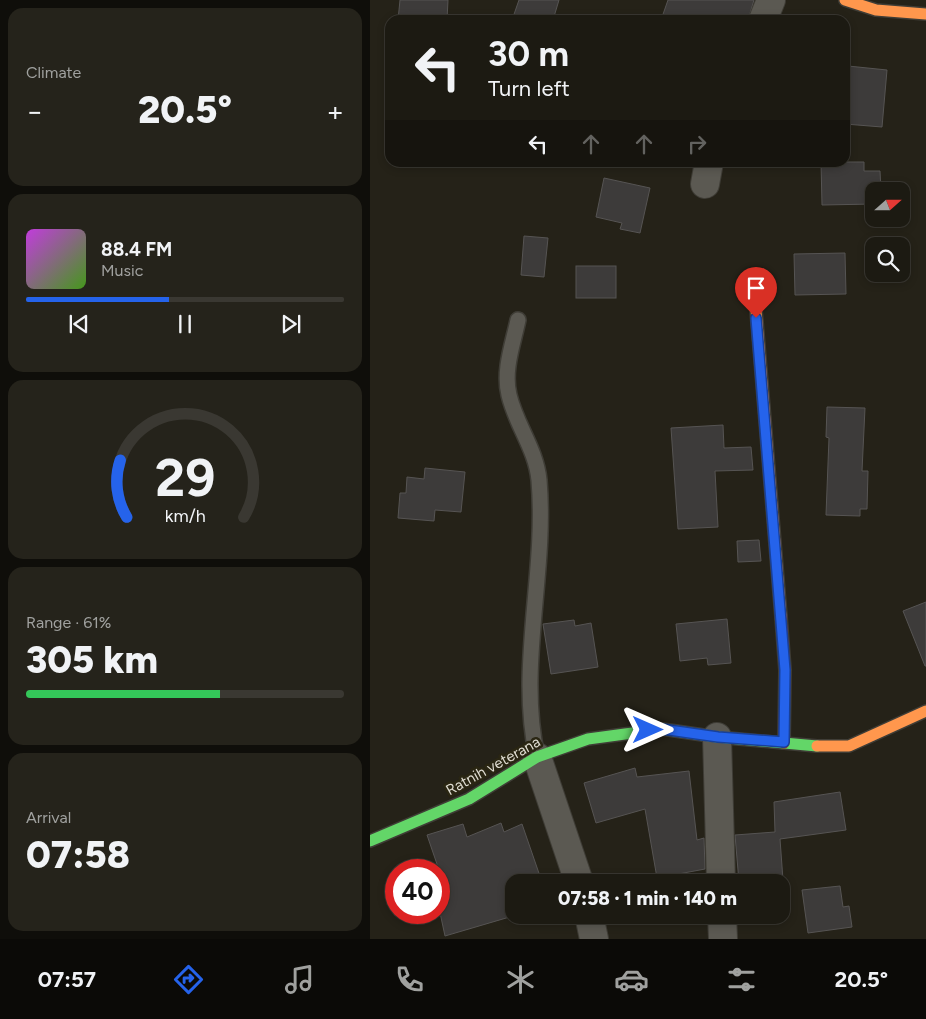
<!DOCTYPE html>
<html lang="en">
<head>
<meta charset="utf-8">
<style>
	body { margin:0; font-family:Figtree,sans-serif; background:#25231b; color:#f1f3f6; height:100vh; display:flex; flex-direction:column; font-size:19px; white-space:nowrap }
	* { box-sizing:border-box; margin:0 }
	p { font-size:16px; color:#a0a19f }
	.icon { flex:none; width:28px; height:28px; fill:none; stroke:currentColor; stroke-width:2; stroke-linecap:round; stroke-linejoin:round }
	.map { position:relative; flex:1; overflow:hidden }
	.side { display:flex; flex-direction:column; gap:8px; padding:8px; background:#0f0e0a; width:370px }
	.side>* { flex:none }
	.banner { position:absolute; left:15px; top:15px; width:465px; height:152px; border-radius:15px; box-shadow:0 2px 8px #0003,0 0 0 1px #3a3832; background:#1c1a12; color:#f1f3f6; overflow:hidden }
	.needle { width:32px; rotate:69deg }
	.controls { position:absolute; left:495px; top:182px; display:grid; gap:10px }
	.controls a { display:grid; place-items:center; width:45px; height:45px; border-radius:10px; background:#1c1a12; box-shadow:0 2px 8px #0003,0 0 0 1px #3a3832; font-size:25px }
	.speed { position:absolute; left:15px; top:859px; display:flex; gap:10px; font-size:25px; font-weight:700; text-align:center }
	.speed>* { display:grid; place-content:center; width:65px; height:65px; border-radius:50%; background:#1c1a12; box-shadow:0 2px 8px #0003,0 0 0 1px #3a3832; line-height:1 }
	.speed .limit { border:8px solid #d22; background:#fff; color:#111 }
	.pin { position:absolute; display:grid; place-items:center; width:42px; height:42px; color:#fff; margin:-51px -21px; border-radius:50% 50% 50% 0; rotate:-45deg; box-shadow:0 0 5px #0007 }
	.pin .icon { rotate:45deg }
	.me { position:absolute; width:55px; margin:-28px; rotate:90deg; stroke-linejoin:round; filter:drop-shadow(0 0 4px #0008) }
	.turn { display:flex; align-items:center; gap:18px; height:105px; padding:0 20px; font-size:22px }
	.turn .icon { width:65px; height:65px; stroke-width:2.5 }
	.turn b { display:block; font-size:35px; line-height:42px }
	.lanes { display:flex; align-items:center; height:48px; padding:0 20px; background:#0003; justify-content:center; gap:25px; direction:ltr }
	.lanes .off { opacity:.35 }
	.big { font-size:38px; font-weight:800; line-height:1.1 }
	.side .widget { flex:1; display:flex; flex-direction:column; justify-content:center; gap:8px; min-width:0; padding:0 18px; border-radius:15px; background:#25231b }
	.side .dial { align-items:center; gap:0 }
	.dial svg { height:130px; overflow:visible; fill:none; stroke:#3a3832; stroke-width:7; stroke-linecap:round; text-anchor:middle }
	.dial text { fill:#f1f3f6; stroke:none }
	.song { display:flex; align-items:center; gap:15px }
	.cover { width:60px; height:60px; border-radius:8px; background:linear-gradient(135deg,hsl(290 70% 55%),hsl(100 70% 35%)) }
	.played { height:5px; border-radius:2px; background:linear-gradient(90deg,#2563eb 45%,#3a3832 45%) }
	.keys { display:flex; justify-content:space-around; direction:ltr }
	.heat { display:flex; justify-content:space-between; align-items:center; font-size:28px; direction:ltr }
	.charge { height:8px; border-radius:4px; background:linear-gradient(90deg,#34c759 61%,#3a3832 0) }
	.trip { position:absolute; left:135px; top:874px; width:285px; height:50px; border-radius:15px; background:#1c1a12; box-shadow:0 2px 8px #0003,0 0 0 1px #3a3832; font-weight:800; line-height:50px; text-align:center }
	.menu { display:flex; height:80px; justify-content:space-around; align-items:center; background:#0b0a07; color:#a0a19f }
	.menu .icon { width:35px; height:35px }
	.menu .active { color:#2563eb }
	.menu b { font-size:22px; color:#f1f3f6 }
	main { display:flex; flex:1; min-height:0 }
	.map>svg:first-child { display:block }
</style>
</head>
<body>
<main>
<section class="side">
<div class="widget"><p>Climate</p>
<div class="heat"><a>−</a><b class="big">20.5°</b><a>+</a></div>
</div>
<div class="widget">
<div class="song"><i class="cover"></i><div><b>88.4 FM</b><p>Music</p></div></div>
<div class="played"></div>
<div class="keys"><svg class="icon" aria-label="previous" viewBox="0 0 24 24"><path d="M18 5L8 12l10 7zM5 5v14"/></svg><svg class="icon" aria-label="pause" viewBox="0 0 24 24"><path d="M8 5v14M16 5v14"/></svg><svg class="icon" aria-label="next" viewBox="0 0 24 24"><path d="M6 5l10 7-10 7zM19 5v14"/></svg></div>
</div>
<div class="widget dial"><svg viewBox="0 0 100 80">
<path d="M14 69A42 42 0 1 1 86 69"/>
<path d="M14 69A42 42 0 0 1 10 34" stroke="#2563eb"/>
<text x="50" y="56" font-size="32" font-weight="700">29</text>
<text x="50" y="72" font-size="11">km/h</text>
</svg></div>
<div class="widget"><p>Range · 61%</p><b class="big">305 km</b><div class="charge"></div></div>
<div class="widget"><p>Arrival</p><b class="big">07:58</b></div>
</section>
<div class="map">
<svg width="556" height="939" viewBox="0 0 556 939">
	<rect width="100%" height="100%" fill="#252218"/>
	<g fill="#3d3b3a" stroke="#565453">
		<path d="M30,0H78L77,20H28Z"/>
		<path d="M149,0H189L183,20H142Z"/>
		<path d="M298,0H384L378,20H291Z"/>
		<path d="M478,66L517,70L512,127L475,124Z"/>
		<path d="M451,162H494V171H510L511,191H504V204L452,205Z"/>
		<path d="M234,178L280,188L270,233L250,229L252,223L226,217Z"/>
		<path d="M154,236L178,238L174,277L151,275Z"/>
		<path d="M475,253L476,294L425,295L424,254Z"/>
		<rect x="206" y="266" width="40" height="32"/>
		<path d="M457,407L495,408L492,471H498L497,509H490V516L456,515L459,438L456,437Z"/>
		<path d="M353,425L354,448L381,447L383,470L345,471L348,527L308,529L301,428Z"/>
		<path d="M55,468L95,472L91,512L65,510L64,521L28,518L30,493H36L37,477L54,479Z"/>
		<path d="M389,540L391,561L368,562L367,541Z"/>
		<path d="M556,602V666H555L533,611Z"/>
		<path d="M357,619L361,663L338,665L337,658L310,661L306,624Z"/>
		<path d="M204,620L205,626L221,623L228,667L181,674L173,624Z"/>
		<path d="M265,768L267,777L319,771L327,840L334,838L335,869L287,878L275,809L226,823L214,783Z"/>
		<path d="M470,792L476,830L410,839L413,880L369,882L365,835L405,832L404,802Z"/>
		<path d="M131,823L134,832L152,824L172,882H144V905H142L143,916L75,936L69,908V870L57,835L93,824L97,837Z"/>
		<path d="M470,886L473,907L479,906L482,927L438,933L432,890Z"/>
	</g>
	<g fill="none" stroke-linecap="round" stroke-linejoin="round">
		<g stroke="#3f3d36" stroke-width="18">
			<path id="lane" d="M148,320C143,344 133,370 139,395C146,425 166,449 169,480C177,573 147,666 167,757"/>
		</g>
		<g stroke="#3f3d36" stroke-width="30">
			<g id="street">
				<path d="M393,20L401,0"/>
				<path d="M335,184L339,162"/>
				<path d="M347,737L351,882"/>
				<path d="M167,757L209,882"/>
				<path d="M219,915L224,939"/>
				<path d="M352,915L353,939"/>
			</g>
		</g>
		<g stroke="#3f3d36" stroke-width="14">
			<path id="fast" d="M0,841L99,799L167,757L218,739L292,729L347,737L447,746"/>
		</g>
		<g stroke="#3f3d36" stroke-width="14">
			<g id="slow">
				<path d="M475,0L506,10L556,14"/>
				<path d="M385,298L411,617"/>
				<path d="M447,746H479L556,711"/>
			</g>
		</g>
		<g stroke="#3f3d36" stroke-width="14">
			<path id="jam" d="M411,617L415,670L414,743"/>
		</g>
		<use href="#lane" stroke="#5b5952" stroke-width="15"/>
		<use href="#street" stroke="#5b5952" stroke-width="28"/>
		<use href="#fast" stroke="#63d668" stroke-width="11"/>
		<use href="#slow" stroke="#ff974d" stroke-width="11"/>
		<use href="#jam" stroke="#b3261e" stroke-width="11"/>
	</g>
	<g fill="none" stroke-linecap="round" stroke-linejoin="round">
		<g stroke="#184099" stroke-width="12">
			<path id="route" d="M278,730L292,729L348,737L414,742L415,670L386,318"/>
		</g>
		<use href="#route" stroke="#2563eb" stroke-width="9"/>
	</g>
	<g text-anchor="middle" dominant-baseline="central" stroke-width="5" stroke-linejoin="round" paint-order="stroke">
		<g font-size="15" fill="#dfdcd1" stroke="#2a2613">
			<text transform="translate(123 766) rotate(-29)">Ratnih veterana</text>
		</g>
	</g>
</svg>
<div class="controls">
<a><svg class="needle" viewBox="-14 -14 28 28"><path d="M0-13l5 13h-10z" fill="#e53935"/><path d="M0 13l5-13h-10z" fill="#a0a19f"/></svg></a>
<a><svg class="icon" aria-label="search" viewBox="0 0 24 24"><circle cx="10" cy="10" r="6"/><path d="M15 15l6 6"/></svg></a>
</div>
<div class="speed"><div class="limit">40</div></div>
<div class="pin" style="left:386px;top:318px;background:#d93025"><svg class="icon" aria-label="arrive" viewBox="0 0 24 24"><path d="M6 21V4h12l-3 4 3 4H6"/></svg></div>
<svg class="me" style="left:278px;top:730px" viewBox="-20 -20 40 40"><path d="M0-17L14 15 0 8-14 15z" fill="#2563eb" stroke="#fff" stroke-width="4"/></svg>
<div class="trip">07:58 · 1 min · 140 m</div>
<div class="banner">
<div class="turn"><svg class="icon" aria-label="left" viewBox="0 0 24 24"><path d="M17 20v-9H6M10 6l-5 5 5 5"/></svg><div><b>30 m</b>Turn left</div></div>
<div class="lanes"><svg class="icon" aria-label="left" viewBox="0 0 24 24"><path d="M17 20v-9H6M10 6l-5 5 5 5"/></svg><svg class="icon off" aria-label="ahead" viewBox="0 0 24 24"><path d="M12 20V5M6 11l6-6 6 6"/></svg><svg class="icon off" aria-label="ahead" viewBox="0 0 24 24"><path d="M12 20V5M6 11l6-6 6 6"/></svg><svg class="icon off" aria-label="right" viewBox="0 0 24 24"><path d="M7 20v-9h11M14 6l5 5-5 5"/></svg></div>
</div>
</div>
</main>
<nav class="menu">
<b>07:57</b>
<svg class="icon active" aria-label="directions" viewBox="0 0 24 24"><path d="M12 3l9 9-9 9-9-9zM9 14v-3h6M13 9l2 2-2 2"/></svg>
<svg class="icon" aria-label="music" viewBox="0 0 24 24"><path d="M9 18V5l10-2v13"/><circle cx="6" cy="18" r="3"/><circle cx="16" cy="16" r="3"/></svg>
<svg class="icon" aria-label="phone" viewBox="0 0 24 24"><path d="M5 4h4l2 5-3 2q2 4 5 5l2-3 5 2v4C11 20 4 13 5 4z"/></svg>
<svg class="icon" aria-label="climate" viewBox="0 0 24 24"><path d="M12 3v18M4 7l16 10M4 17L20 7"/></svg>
<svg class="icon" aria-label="car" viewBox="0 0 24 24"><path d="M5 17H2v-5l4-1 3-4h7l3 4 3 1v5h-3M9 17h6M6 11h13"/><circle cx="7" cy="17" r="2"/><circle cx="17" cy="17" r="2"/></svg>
<svg class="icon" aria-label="filters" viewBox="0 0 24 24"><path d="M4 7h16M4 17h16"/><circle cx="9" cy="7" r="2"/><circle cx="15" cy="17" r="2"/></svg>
<b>20.5°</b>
</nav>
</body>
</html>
